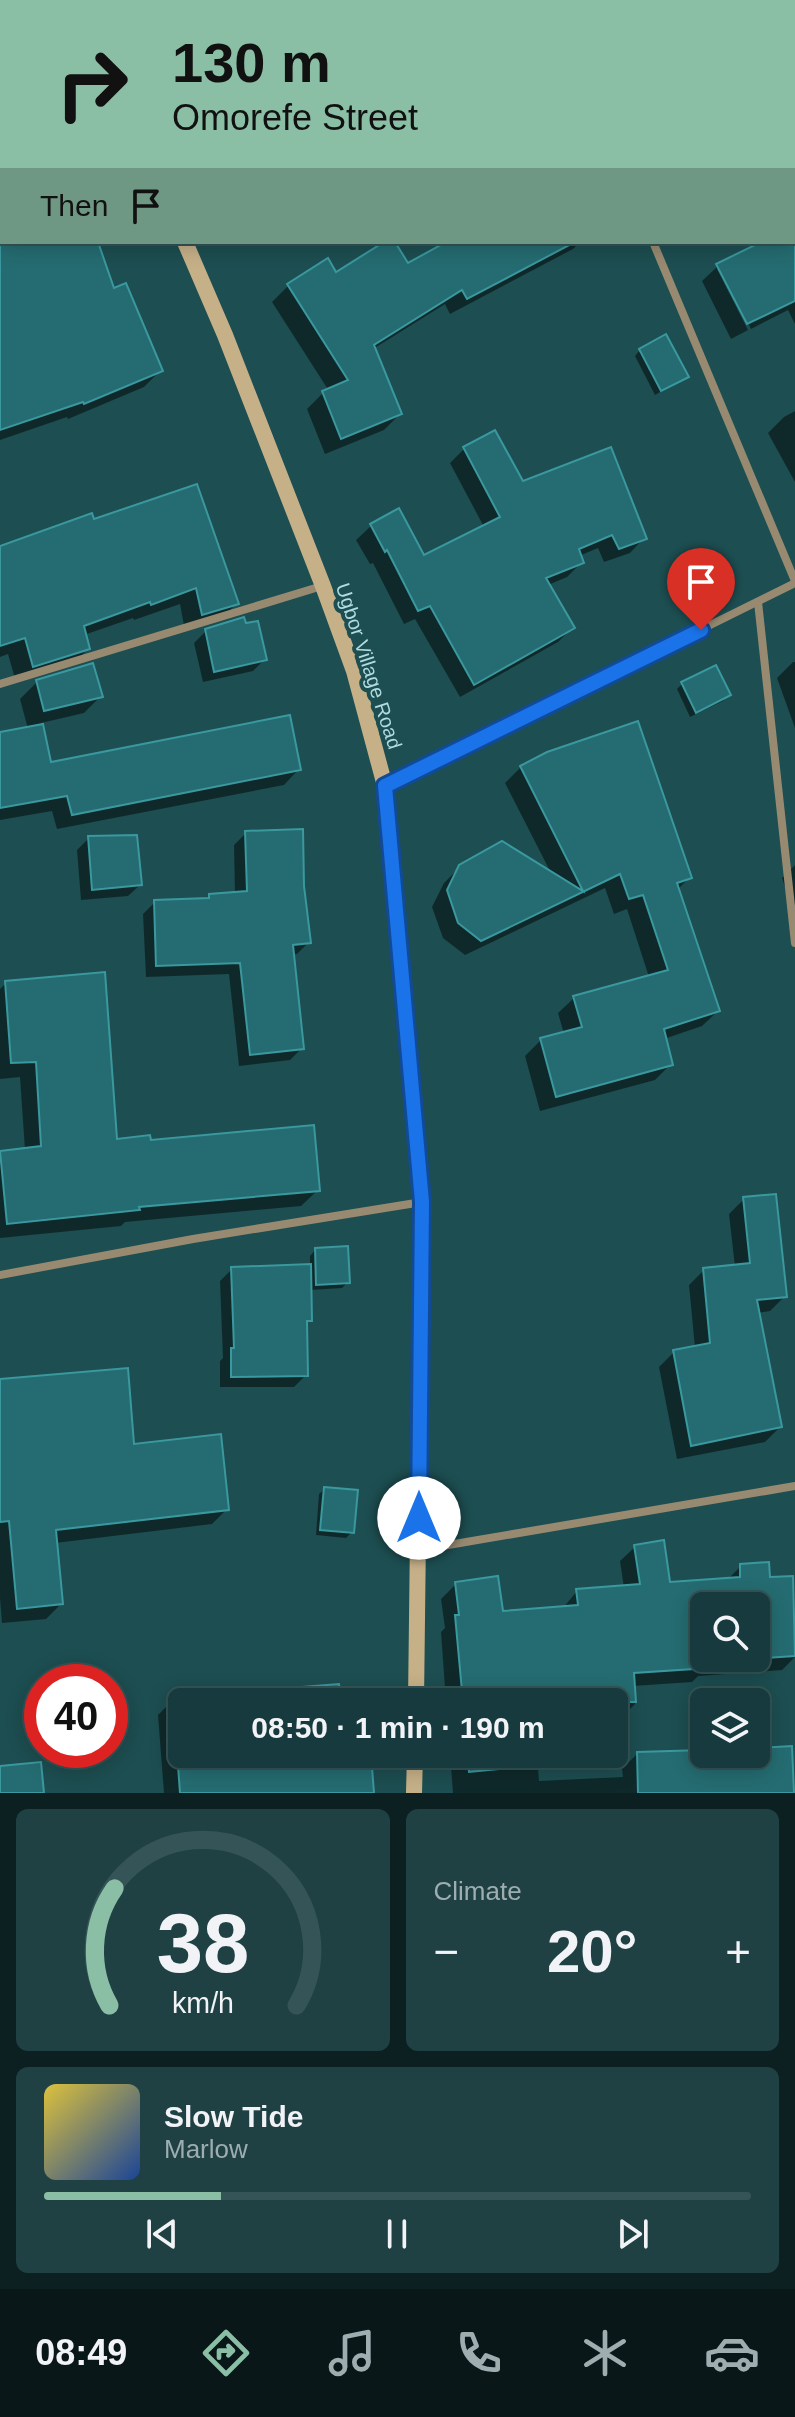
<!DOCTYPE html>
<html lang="en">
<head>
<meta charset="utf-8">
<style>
	body { margin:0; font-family:Helvetica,sans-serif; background:#1f4144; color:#f1f3f6; height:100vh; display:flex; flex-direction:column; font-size:30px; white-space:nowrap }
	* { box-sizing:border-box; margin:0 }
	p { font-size:26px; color:#9eadb0 }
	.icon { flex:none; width:44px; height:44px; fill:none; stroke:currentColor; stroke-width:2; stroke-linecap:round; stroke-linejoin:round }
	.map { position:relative; height:1793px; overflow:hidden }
	.side { display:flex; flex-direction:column; gap:16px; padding:16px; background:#0c2022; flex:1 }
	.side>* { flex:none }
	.hud { position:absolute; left:0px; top:0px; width:796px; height:244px; box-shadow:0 4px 20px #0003,0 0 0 2px #355457; background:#8abfa5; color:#111; overflow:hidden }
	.tools { position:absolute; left:690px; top:1592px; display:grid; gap:16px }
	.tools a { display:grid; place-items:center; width:80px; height:80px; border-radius:12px; background:#163a3d; box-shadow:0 4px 20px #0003,0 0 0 2px #355457; font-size:40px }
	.speed { position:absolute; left:24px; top:1664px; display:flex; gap:16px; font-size:40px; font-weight:700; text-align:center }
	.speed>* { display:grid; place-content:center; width:104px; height:104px; border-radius:50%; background:#163a3d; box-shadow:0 4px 20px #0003,0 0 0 2px #355457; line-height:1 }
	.speed .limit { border:12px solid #d22; background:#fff; color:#111 }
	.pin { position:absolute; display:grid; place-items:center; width:68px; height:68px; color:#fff; margin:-82px -34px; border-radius:50% 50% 50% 0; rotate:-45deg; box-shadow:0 0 8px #0007 }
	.pin .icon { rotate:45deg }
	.me { position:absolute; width:88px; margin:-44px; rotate:0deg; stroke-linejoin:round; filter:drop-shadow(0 0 6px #0008) }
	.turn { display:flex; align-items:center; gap:28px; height:168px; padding:0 40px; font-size:36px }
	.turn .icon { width:104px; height:104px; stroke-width:2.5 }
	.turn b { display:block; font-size:56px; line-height:68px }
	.then { display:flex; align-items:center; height:76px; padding:0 40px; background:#0003; gap:16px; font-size:30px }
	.big { font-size:60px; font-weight:700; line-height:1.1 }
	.side .widget { flex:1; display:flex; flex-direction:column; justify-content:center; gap:12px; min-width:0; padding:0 28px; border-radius:12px; background:#1f4144 }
	.side .dial { align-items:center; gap:0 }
	.dial svg { height:208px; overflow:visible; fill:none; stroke:#355457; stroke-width:7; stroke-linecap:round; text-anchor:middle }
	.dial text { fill:#f1f3f6; stroke:none }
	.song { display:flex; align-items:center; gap:24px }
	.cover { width:96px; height:96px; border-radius:12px; background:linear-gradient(135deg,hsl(50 70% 55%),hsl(220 70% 35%)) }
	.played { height:8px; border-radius:4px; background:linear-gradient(90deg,#8abfa5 25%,#355457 25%) }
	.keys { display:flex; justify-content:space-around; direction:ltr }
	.heat { display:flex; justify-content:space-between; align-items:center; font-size:44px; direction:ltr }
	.side .tiles { flex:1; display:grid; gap:16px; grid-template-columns:1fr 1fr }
	.widget:last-child { grid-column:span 2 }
	.trip { position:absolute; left:168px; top:1688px; width:460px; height:80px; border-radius:12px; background:#163a3d; box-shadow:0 4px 20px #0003,0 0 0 2px #355457; font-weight:700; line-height:80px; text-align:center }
	.menu { display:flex; height:128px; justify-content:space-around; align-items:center; background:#091718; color:#9eadb0 }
	.menu .icon { width:56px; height:56px }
	.menu .on { color:#8abfa5 }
	.menu b { font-size:36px; color:#f1f3f6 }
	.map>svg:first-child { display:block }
</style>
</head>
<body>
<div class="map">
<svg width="795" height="1793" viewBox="0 0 795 1793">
	<rect width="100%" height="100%" fill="#1d4e51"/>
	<g fill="#0007" fill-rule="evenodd">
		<path d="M347,0H477L478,2H342Z"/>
		<path d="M585,0H795V324L788,310L751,329L721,269H717L748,330L731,339L702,281L718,266L765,242H794V2Z"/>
		<path d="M2,21V106L0,107V22Z"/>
		<path d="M0,207H2V242H96L112,291L160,371L144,387L68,419L67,417L0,440Z"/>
		<path d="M388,242H393L407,265L451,242H580L573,249L450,314L445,304L373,349L400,414L384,430L325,454L307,409L323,393L329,391L272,302L288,286L336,274Z"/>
		<path d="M640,350L687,376L655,395L635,356Z"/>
		<path d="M795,411V482L768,433L784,417Z"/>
		<path d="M464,449L522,483L644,538L630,553L604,562L598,548L579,556L581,563L567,577L548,585L572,628L558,642L460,697L415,619L404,624L373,563L370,564L356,540L371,526L399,511L423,557L484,527L450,463Z"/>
		<path d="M93,522L237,603L220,620L185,631L180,604L134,620L133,618L84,635L88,649L71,666L16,682L8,654L0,657V548Z"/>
		<path d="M206,631L265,659L253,671L203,682L194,643Z"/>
		<path d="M793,662H795V728L777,678Z"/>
		<path d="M37,682L100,697L84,713L41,723L49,764L299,769L284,785L57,829L52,811L0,820V734L28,729L20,699Z"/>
		<path d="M682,684L729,695L723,701L690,717L677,689Z"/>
		<path d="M521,767L690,877L677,890L718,1011L702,1026L664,1039L671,1064L655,1080L540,1111L525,1056L541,1040L564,1034L558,1013L574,998L649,977L627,909L614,914L605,888L465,955L443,938L432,907L444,883L460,867L551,873L505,783Z"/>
		<path d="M246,833L302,886L309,942L297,954H292L302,1048L290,1060L239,1066L229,974L146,977L143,914L155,902L206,900L210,896L235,894L234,845Z"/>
		<path d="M89,838L140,885L128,896L81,900L77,850Z"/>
		<path d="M795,865V917L782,878Z"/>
		<path d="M6,983L115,1141L149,1142L318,1190L301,1206L125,1222L121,1226L0,1238V1153L25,1150L20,1077L0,1079V989Z"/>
		<path d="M744,1199L785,1296L770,1311L757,1313L780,1427L765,1442L677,1459L659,1367L674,1352L695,1348L689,1285L704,1270L735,1267L729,1214Z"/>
		<path d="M315,1250L347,1283L342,1288L310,1290V1320L305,1326L306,1375L294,1387H220V1361L223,1358L220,1281L232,1269L310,1266V1256Z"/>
		<path d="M0,1381L133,1446L227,1509L212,1524L55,1543L61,1604L46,1619L2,1623L0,1598Z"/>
		<path d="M325,1489L352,1532L346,1538L316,1535L319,1494Z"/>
		<path d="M635,1547L668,1584L727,1580L741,1566L768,1579L791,1578L795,1657L782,1670L698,1676L692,1682L633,1686L635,1704L620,1719L614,1720V1702H446L441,1632L445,1628L441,1599L456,1584L501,1613L563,1608L577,1591L624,1588L620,1561ZM704,1606H756V1658H704Z"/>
		<path d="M174,1699L339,1702H182V1754H343L372,1793H164L158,1715Z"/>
		<path d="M756,1750L792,1793H453L450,1754H537L539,1781L623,1777L622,1769L637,1754L704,1752V1754H756Z"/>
	</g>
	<g fill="#246c71" stroke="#3a989f" stroke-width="2" fill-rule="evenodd">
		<path d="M0,242H98L114,288L126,283L163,371L84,404L83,402L0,430Z"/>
		<path d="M384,242H395L408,263L446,242H575L467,299L462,290L374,345L402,414L341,439L322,391L348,380L287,284L328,258L336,272Z"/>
		<path d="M761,242H795V301L747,324L716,264Z"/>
		<path d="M666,334L689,377L661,391L639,349Z"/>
		<path d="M495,430L523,481L611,447L647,539L619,549L612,535L579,549L584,563L546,578L575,628L474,685L430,606L418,611L387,550L385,552L370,524L399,508L424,555L500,517L463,447Z"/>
		<path d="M197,484L239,604L202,615L196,588L151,605L150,602L84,626L90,649L33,667L25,638L0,646V546L92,513L94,519Z"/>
		<path d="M244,617L246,623L258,621L267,660L214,672L205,629Z"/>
		<path d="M93,663L103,697L44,711L36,680Z"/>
		<path d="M716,665L731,695L696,713L681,682Z"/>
		<path d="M290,715L301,770L72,815L67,796L0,808V732L43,724L51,762Z"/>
		<path d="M638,721L692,878L677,883L720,1011L664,1029L673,1065L556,1097L540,1038L582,1027L573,996L668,970L643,895L629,899L620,874L481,941L458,923L447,890L459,865L502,841L583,891L520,766L547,752Z"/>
		<path d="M303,829L304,886L311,943L293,945L304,1049L250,1055L240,963L156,966L154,900L209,898V894L247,891L245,831Z"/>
		<path d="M137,835L142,885L92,890L88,836Z"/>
		<path d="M105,972L117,1139L150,1135L151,1140L314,1125L320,1191L139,1207L140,1210L7,1224L0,1151L41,1146L36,1062L11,1063L5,981Z"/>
		<path d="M776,1194L787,1297L757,1300L782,1427L691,1446L673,1350L710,1343L703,1268L750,1263L743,1197Z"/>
		<path d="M348,1246L350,1283L316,1285L315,1248Z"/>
		<path d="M311,1264L312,1321H307L308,1376L231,1377V1348H234L231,1267Z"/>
		<path d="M128,1368L134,1444L221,1434L229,1510L56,1530L63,1604L17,1609L9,1521L0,1522V1379Z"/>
		<path d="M324,1487L358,1490L354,1533L320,1530Z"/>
		<path d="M664,1540L670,1582L740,1577V1564L769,1562L770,1577L793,1576L795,1656L709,1662V1668L634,1673L636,1702H463L455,1615H459L455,1582L498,1576L503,1611L578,1605L576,1589L640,1584L634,1545ZM704,1606H756V1658H704Z"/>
		<path d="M339,1684L341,1702H182V1754H371L374,1793H180L173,1697Z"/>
		<path d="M792,1746L794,1793H638L637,1752L704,1750V1754H756V1748Z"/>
		<path d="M467,1754H539L540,1765L469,1772Z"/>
		<path d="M41,1762L44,1793H0V1766Z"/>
	</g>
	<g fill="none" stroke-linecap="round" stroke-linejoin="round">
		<g stroke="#988a71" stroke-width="8">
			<path d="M549,0L550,2"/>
			<path d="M653,242L795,581"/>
			<path d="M758,602L795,943"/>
			<path d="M0,684L322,586"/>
			<path d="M385,786L795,583"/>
			<path d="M0,1275L193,1239L422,1202"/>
			<path d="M419,1550L795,1486"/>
		</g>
		<g stroke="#c6b088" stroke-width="16">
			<path d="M74,0L75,2"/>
			<path d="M185,242L225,335L323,586L354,671L385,786L422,1202L416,1702"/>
			<path d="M414,1793L415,1754"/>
		</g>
	</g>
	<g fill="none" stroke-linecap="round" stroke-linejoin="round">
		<g stroke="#114b97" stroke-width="20">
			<path id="route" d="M419,1518L422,1202L385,786L701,630"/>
		</g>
		<use href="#route" stroke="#1a73e8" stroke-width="14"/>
	</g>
	<g text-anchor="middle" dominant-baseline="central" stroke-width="8" stroke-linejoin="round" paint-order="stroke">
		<g font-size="20" fill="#b1dbde" stroke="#1d4e51">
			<text transform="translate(369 666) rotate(72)">Ugbor Village Road</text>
		</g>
	</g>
</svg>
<div class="tools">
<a><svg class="icon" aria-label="search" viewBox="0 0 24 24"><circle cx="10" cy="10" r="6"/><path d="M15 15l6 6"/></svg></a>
<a><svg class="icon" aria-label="layers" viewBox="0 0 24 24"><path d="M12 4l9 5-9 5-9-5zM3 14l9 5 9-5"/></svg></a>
</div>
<div class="speed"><div class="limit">40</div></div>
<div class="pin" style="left:701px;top:630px;background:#d93025"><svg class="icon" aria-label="arrive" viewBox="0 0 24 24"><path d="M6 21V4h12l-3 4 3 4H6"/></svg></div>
<svg class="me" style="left:419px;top:1518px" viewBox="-20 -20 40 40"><circle r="19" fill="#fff"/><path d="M0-13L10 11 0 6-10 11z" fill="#1a73e8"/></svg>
<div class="trip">08:50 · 1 min · 190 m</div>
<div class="hud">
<div class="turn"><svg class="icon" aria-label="right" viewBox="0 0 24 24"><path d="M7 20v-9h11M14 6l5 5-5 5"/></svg><div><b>130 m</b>Omorefe Street</div></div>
<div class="then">Then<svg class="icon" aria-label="arrive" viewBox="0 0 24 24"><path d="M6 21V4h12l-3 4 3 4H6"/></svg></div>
</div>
</div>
<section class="side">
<div class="tiles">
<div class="widget dial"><svg viewBox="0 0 100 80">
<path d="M14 69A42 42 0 1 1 86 69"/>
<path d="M14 69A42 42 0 0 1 16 24" stroke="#8abfa5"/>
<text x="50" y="56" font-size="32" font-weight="700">38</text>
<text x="50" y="72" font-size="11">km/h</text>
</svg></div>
<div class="widget"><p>Climate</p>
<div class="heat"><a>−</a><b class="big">20°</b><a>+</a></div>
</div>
<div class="widget">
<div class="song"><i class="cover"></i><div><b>Slow Tide</b><p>Marlow</p></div></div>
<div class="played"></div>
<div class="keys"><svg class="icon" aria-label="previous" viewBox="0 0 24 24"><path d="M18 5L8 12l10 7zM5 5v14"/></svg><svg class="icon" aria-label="pause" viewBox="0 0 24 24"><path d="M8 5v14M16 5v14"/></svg><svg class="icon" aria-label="next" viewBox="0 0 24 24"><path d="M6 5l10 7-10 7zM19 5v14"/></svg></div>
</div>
</div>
</section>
<nav class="menu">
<b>08:49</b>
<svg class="icon on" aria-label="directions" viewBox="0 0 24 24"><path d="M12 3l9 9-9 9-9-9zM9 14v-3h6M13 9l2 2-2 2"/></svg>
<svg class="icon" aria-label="music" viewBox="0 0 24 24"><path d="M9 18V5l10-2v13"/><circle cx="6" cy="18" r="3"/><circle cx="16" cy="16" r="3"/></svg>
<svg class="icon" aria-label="phone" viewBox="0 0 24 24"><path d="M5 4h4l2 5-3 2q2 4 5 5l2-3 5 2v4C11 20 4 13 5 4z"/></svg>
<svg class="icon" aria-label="climate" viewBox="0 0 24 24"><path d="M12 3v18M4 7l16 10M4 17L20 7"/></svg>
<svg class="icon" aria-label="car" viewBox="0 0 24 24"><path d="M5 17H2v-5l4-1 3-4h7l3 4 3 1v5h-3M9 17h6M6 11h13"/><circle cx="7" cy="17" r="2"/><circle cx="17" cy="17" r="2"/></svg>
</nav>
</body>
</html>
